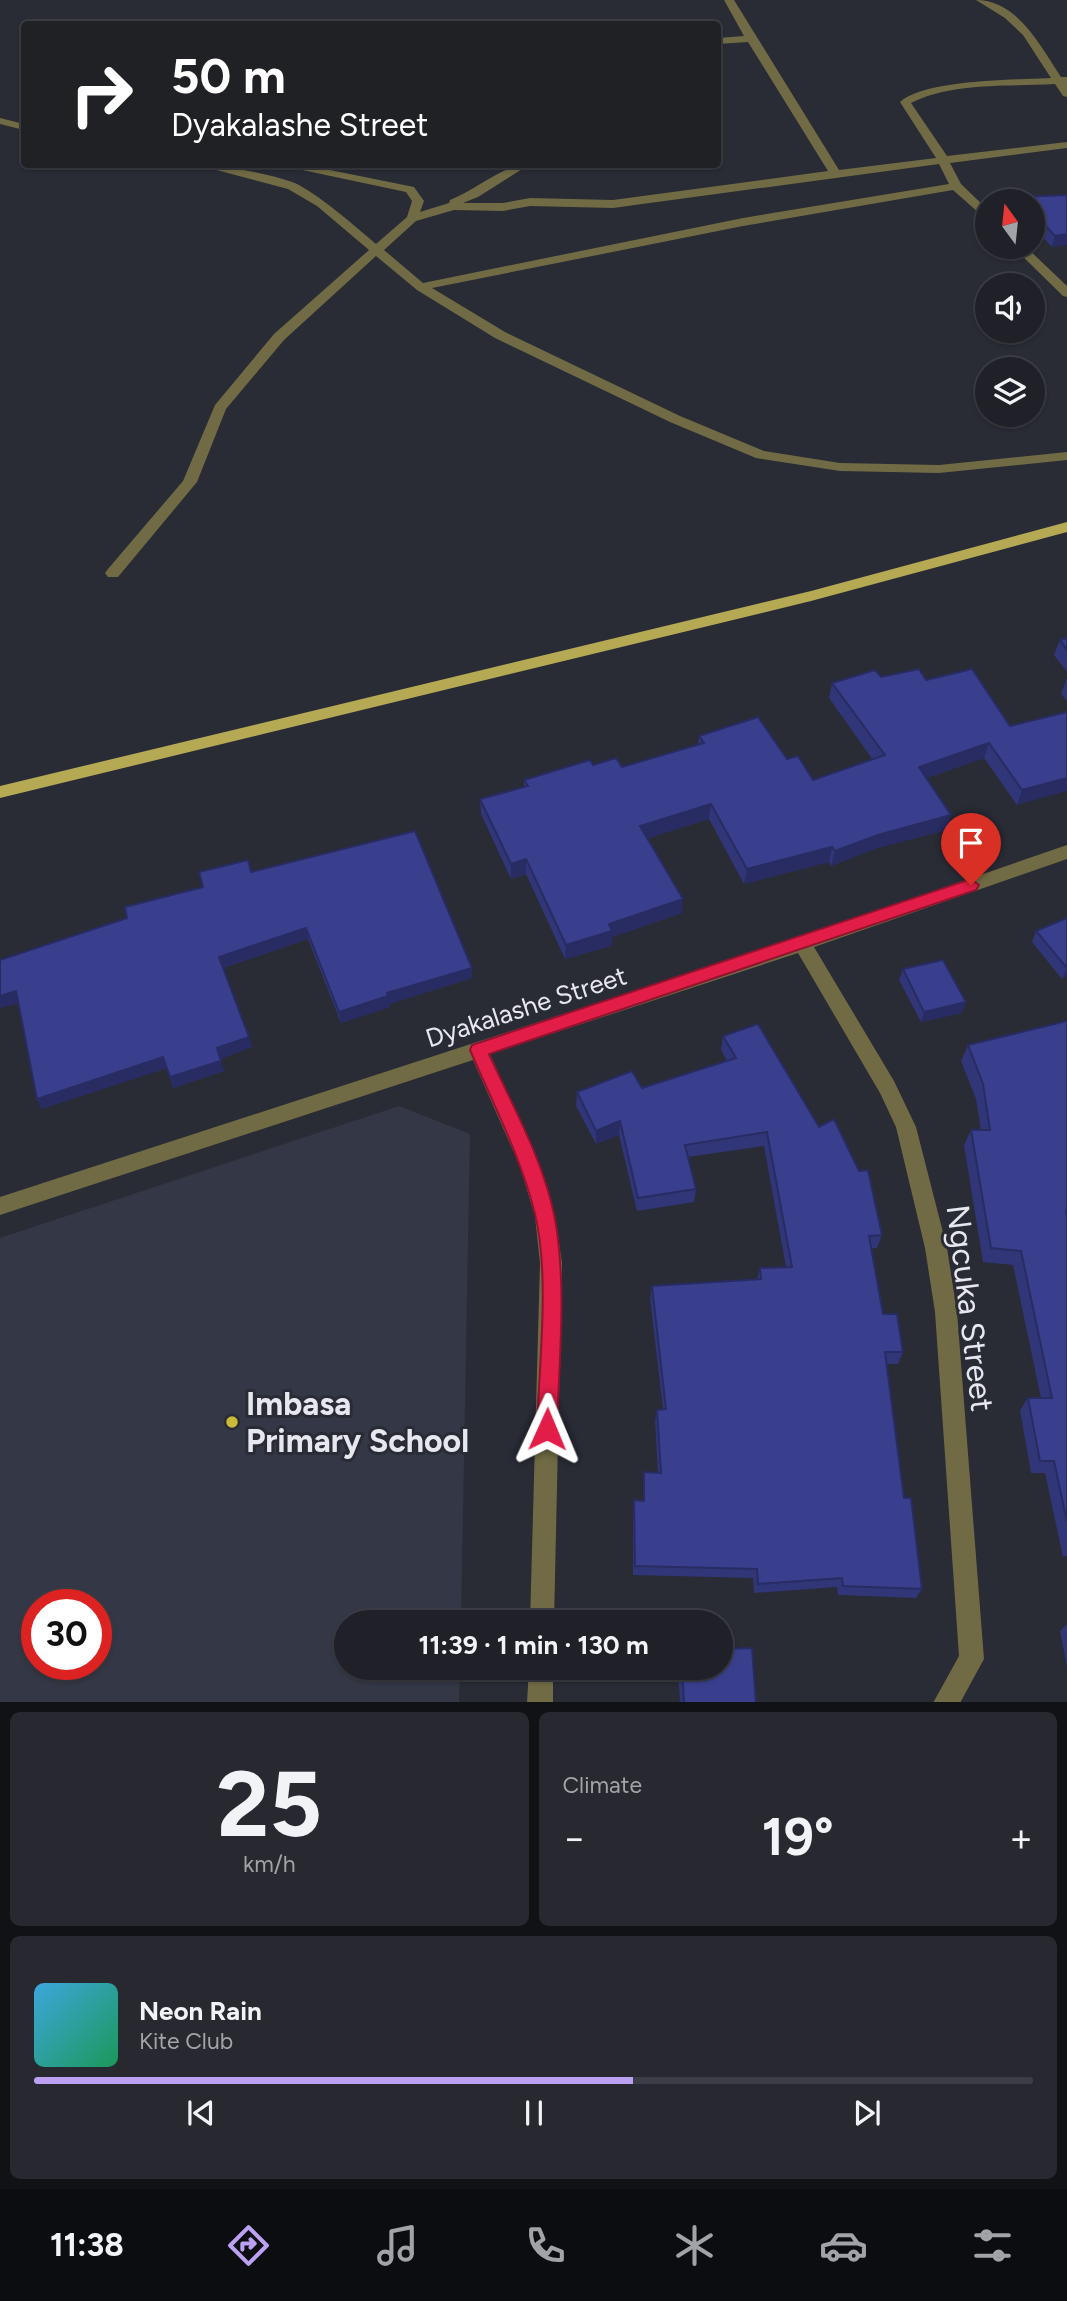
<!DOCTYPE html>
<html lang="en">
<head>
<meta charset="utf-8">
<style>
	body { margin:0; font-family:Figtree,sans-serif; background:#272830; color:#f1f3f6; height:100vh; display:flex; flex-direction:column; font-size:26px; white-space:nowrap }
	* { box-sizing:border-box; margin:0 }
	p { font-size:23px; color:#a1a3a8 }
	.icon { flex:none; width:38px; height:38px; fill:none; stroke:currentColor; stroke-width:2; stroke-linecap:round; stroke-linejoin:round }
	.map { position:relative; height:1702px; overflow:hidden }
	.side { display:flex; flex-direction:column; gap:10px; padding:10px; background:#111216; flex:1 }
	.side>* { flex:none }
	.top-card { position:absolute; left:21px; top:21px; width:700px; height:147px; border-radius:7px; box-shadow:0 2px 5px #0004,0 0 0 2px #3c3e45; background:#202124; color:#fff; overflow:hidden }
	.needle { width:46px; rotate:345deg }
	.controls { position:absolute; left:975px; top:189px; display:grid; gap:14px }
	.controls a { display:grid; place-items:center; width:70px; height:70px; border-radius:50%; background:#1f2028; box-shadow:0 2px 5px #0004,0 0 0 2px #3c3e45; font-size:35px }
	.speed { position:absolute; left:21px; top:1589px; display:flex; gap:14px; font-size:35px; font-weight:700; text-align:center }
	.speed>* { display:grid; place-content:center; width:91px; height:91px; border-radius:50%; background:#1f2028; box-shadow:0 2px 5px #0004,0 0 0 2px #3c3e45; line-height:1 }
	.speed .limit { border:10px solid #d22; background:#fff; color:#111 }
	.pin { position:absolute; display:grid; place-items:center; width:60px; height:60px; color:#fff; margin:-72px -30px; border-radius:50% 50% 50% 0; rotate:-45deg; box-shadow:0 0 7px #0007 }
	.pin .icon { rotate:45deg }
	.me { position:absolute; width:77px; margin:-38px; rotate:1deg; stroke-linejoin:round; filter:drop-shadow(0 0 5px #0008) }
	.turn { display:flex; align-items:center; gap:24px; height:147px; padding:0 35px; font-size:32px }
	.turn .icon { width:91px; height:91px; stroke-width:2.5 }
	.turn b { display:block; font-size:49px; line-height:60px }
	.big { font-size:52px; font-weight:700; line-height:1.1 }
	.side .widget { flex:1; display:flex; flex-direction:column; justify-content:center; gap:10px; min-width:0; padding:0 24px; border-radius:10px; background:#272830 }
	.side .dial { align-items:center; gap:0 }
	.dial b { font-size:91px; line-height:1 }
	.song { display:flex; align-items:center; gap:21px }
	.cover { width:84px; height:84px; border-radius:10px; background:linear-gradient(135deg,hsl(200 70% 55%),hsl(150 70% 35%)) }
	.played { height:7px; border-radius:4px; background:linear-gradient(90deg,#bca0f2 60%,#3c3e45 60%) }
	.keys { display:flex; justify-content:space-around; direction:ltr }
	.heat { display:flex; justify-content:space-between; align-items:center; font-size:38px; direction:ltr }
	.side .tiles { flex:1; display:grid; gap:10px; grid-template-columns:1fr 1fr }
	.widget:last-child { grid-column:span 2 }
	.trip { position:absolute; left:334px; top:1610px; width:399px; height:70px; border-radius:35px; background:#1f2028; box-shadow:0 2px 5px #0004,0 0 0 2px #3c3e45; font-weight:700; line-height:70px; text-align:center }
	.menu { display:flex; height:112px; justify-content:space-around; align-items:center; background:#0c0d10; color:#a1a3a8 }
	.menu .icon { width:49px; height:49px }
	.menu .active { color:#bca0f2 }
	.menu b { font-size:32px; color:#f1f3f6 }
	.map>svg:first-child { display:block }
</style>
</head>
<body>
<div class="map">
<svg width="1067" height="1703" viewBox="0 0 1067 1703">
	<rect width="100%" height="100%" fill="#292b35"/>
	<path fill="#343745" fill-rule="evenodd" d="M399,1106L470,1134L461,1622H346V1668H460L459,1702H0V1238ZM37,1605H96V1664H37Z"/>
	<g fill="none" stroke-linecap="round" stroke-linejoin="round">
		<g fill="#706b44" fill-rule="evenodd">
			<path d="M724,0H734L839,170L936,158L900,102C926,79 1015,80 1051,78L1023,35L1005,18L976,0C1018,0 1041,47 1061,77H1067V97L1063,96L1055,84C1009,87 953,82 911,103L947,156L1067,142V148L950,163L961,184L987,209V220L953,190L743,226L432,288L505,332L680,416L764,451L840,463L939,465L1067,452V460L939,473L840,471L756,458L670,422L495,338L417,290L376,256L284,340L226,409L197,482L118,577H108L105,573L108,569L183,481L215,405L274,334L369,250L317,206L288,189L194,164C217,164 279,175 299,185C327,201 351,223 376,244L407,217L412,201L406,192L274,164H300L414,187L424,201L420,212L449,203L450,200C476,190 504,164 530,164L478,197L463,203H503L530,198L613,200L828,171L748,42L718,44V38L744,36ZM939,164L949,184L743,218L423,283L384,250L416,221L454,210L503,211L530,206L613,208Z"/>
			<path d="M0,118L24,124V130L0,124Z"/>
			<path d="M1013,247H1026L1067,286V297L1063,296Z"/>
			<path d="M1067,845V859L814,947L894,1081L916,1127L947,1248L957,1312L984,1659L960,1703H933L959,1656L935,1312L925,1248L896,1127L880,1093L798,953L490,1054L539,1164L555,1216L562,1263L554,1622H530L540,1263L535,1216L519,1164L473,1060L0,1215V1197L800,937Z"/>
			<path d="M529,1668H553V1703H527Z"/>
		</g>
		<path fill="#b5a954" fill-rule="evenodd" d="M1067,522V532L811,601L0,798V786L811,591Z"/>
	</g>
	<g fill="#313678">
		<path d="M1067,195L1052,247L1032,226V201H1018L1019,197Z"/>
		<path d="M1067,638V672L1054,655L1060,640Z"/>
		<path d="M881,677L926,680L1010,726L1067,712L1017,805L984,758L927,778L946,830L874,849L831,866L829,862L744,884L709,819L648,838L682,913L612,937L611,946L565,959L526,874L511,879L481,814L480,799L524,787V780L593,765L622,767L698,744L699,736L787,759L813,780L873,760L829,698L832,683Z"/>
		<path d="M1067,678V701L1061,694Z"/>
		<path d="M251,872L472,968V978L389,1004L390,1007L341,1023L308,939L223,968L252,1047L220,1059L224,1071L173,1088L167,1068L41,1109L18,1003L0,1008L127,918L203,887Z"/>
		<path d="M1067,918V976L1062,979L1032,942L1036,931Z"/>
		<path d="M903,969L966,1002L962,1013L921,1022L899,980Z"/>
		<path d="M1067,1021V1556L1063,1557L1045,1473H1031L1020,1410L1028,1398H1041L1013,1265L983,1262L964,1145L971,1130H981L976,1099L961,1061L968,1045Z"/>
		<path d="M723,1036L882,1235L877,1248H872L883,1314L903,1352L898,1364H886L904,1498L922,1589L916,1598L838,1595L837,1587L754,1593L753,1578L633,1575V1510L634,1500L643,1501V1483L644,1472L658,1473L655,1421L657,1410L663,1409L650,1298L652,1286L757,1279L760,1268L786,1267L764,1146L688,1157L696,1189L694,1202L637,1211L619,1135L596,1144L576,1106L577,1092L642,1088L727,1061L721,1050Z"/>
		<path d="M1067,1624V1666L1060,1631Z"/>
		<path d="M678,1668H721L756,1703H680Z"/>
	</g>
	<g fill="#282c62">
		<path d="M1067,234V245L1052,247L1055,236Z"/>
		<path d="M989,743L984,758L915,782L919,767Z"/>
		<path d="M1067,778V791L1017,805L1022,790Z"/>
		<path d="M711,804L709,819L639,841L640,826Z"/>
		<path d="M951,815L946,830L874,849L831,866L835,851L878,835Z"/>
		<path d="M832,847L829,862L744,884L747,869Z"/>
		<path d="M526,859V874L511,879V864Z"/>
		<path d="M683,899L682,913L612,937L611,946L565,959L566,945L609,924Z"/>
		<path d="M306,928L308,939L222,968L219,957Z"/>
		<path d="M472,968V978L389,1004L390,1007L341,1023L339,1012L387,993Z"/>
		<path d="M1067,968V976L1062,979Z"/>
		<path d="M16,991L21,1002L0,1008V996Z"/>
		<path d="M966,1002L962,1013L921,1022L924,1012Z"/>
		<path d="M249,1037L252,1047L220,1059L217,1048Z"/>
		<path d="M163,1057L167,1068L41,1109L37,1099Z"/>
		<path d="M221,1061L224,1071L173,1088L170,1077Z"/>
		<path d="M620,1121L619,1135L596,1144V1131Z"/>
	</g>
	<g fill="#393f8c" stroke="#282c62" stroke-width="2">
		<path d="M1067,195V234L1055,236L1032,211V201H1023L1019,197Z"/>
		<path d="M1067,638V650L1060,640Z"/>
		<path d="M919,669L926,680L972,669L1010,726L1067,712V778L1022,790L989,743L919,767L951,815L878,835L835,851L832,847L747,869L711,804L640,826L683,899L609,924L612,931L566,945L526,859L511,864L480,799L528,786L524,780L590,760L593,765L616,758L622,767L704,743L699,736L758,717L787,759L798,756L813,780L885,755L832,683L875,670L881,677Z"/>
		<path d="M415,831L472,968L387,993L388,996L339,1012L306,928L219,957L249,1037L217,1048L221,1061L170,1077L163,1057L37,1099L16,991L0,996V960L127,918L125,907L203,887L199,872L248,860L251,872Z"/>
		<path d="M1067,918V968L1036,931Z"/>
		<path d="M943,960L966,1002L924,1012L903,969Z"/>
		<path d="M1067,1021V1210H1066L1067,1217V1522L1054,1461H1040L1028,1398H1052L1021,1251L991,1248L971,1130H990L983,1084L968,1045Z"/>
		<path d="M758,1024L819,1127L834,1119L859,1171L868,1170L882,1235L869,1236L883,1314H897L903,1352H885L904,1498H911L922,1589L843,1586L842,1578L758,1584L757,1569L635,1566L634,1500L644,1501V1472L661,1473L657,1410L666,1409L652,1286L761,1279L760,1268L792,1267L767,1132L685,1145L696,1189L638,1198L620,1121L596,1131L577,1092L632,1071L642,1088L736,1058L723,1036Z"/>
		<path d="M752,1648L756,1703H684L682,1668H721V1649Z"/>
	</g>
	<path fill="#e11d48" stroke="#92132f" stroke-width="2" d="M971,879L979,885L976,890L489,1054C513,1107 544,1161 555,1219C567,1287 559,1359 557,1429L554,1436L547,1439L540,1436L537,1429C539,1364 550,1276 535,1214C521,1157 493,1104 470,1050L472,1045Z"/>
	<circle fill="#cbba39" stroke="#292b35" stroke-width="2.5" cx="232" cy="1422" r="7"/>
	<g text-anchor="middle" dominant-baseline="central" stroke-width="6" stroke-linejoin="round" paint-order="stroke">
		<g font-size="26" fill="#e7e8ef" stroke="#292b35">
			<text transform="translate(526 1007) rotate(-18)">Dyakalashe Street</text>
		</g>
		<g font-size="32" fill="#e7e8ef" stroke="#292b35">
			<text transform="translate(970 1308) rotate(83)">Ngcuka Street</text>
		</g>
		<g font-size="32" font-weight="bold" fill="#e7e8ef" stroke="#292b35" text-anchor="start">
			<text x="246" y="1404">Imbasa<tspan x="246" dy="37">Primary School</tspan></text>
		</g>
	</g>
</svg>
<div class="controls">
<a><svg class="needle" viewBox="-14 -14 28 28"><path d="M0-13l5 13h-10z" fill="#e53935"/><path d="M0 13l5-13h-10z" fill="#a1a3a8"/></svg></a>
<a><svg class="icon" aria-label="sound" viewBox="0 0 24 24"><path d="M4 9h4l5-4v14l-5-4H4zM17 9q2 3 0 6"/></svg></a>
<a><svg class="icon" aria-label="layers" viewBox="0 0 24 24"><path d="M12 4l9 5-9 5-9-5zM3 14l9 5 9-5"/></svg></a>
</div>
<div class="speed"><div class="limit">30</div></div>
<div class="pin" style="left:971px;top:885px;background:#d93025"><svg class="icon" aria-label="arrive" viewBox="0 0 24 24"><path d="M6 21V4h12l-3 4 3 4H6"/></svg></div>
<svg class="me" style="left:547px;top:1429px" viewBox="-20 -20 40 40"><path d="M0-17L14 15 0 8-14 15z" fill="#e11d48" stroke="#fff" stroke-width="4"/></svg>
<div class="trip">11:39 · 1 min · 130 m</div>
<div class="top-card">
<div class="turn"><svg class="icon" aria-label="right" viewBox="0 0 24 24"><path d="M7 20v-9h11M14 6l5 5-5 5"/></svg><div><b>50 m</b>Dyakalashe Street</div></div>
</div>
</div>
<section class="side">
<div class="tiles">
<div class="widget dial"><b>25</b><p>km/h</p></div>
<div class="widget"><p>Climate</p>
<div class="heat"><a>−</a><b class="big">19°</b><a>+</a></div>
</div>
<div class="widget">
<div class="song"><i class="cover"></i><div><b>Neon Rain</b><p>Kite Club</p></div></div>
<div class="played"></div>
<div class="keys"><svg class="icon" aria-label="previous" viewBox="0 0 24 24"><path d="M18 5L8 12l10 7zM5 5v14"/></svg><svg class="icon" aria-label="pause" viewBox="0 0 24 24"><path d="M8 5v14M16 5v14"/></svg><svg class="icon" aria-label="next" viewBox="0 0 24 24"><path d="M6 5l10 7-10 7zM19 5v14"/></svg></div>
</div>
</div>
</section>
<nav class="menu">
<b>11:38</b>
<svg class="icon active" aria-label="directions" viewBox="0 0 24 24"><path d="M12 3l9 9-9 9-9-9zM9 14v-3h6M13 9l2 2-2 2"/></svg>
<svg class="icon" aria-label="music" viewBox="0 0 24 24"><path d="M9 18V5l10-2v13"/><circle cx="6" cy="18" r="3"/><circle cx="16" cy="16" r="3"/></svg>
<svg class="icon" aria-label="phone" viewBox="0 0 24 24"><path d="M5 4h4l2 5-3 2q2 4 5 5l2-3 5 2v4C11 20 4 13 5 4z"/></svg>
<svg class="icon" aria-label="climate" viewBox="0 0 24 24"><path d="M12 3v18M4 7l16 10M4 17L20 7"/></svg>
<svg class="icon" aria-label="car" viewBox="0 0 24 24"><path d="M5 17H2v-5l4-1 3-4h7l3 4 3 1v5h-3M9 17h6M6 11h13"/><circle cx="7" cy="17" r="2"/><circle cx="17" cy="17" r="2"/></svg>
<svg class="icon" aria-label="filters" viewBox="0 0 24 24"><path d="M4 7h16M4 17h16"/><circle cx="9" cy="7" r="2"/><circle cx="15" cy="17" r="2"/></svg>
</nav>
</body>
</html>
